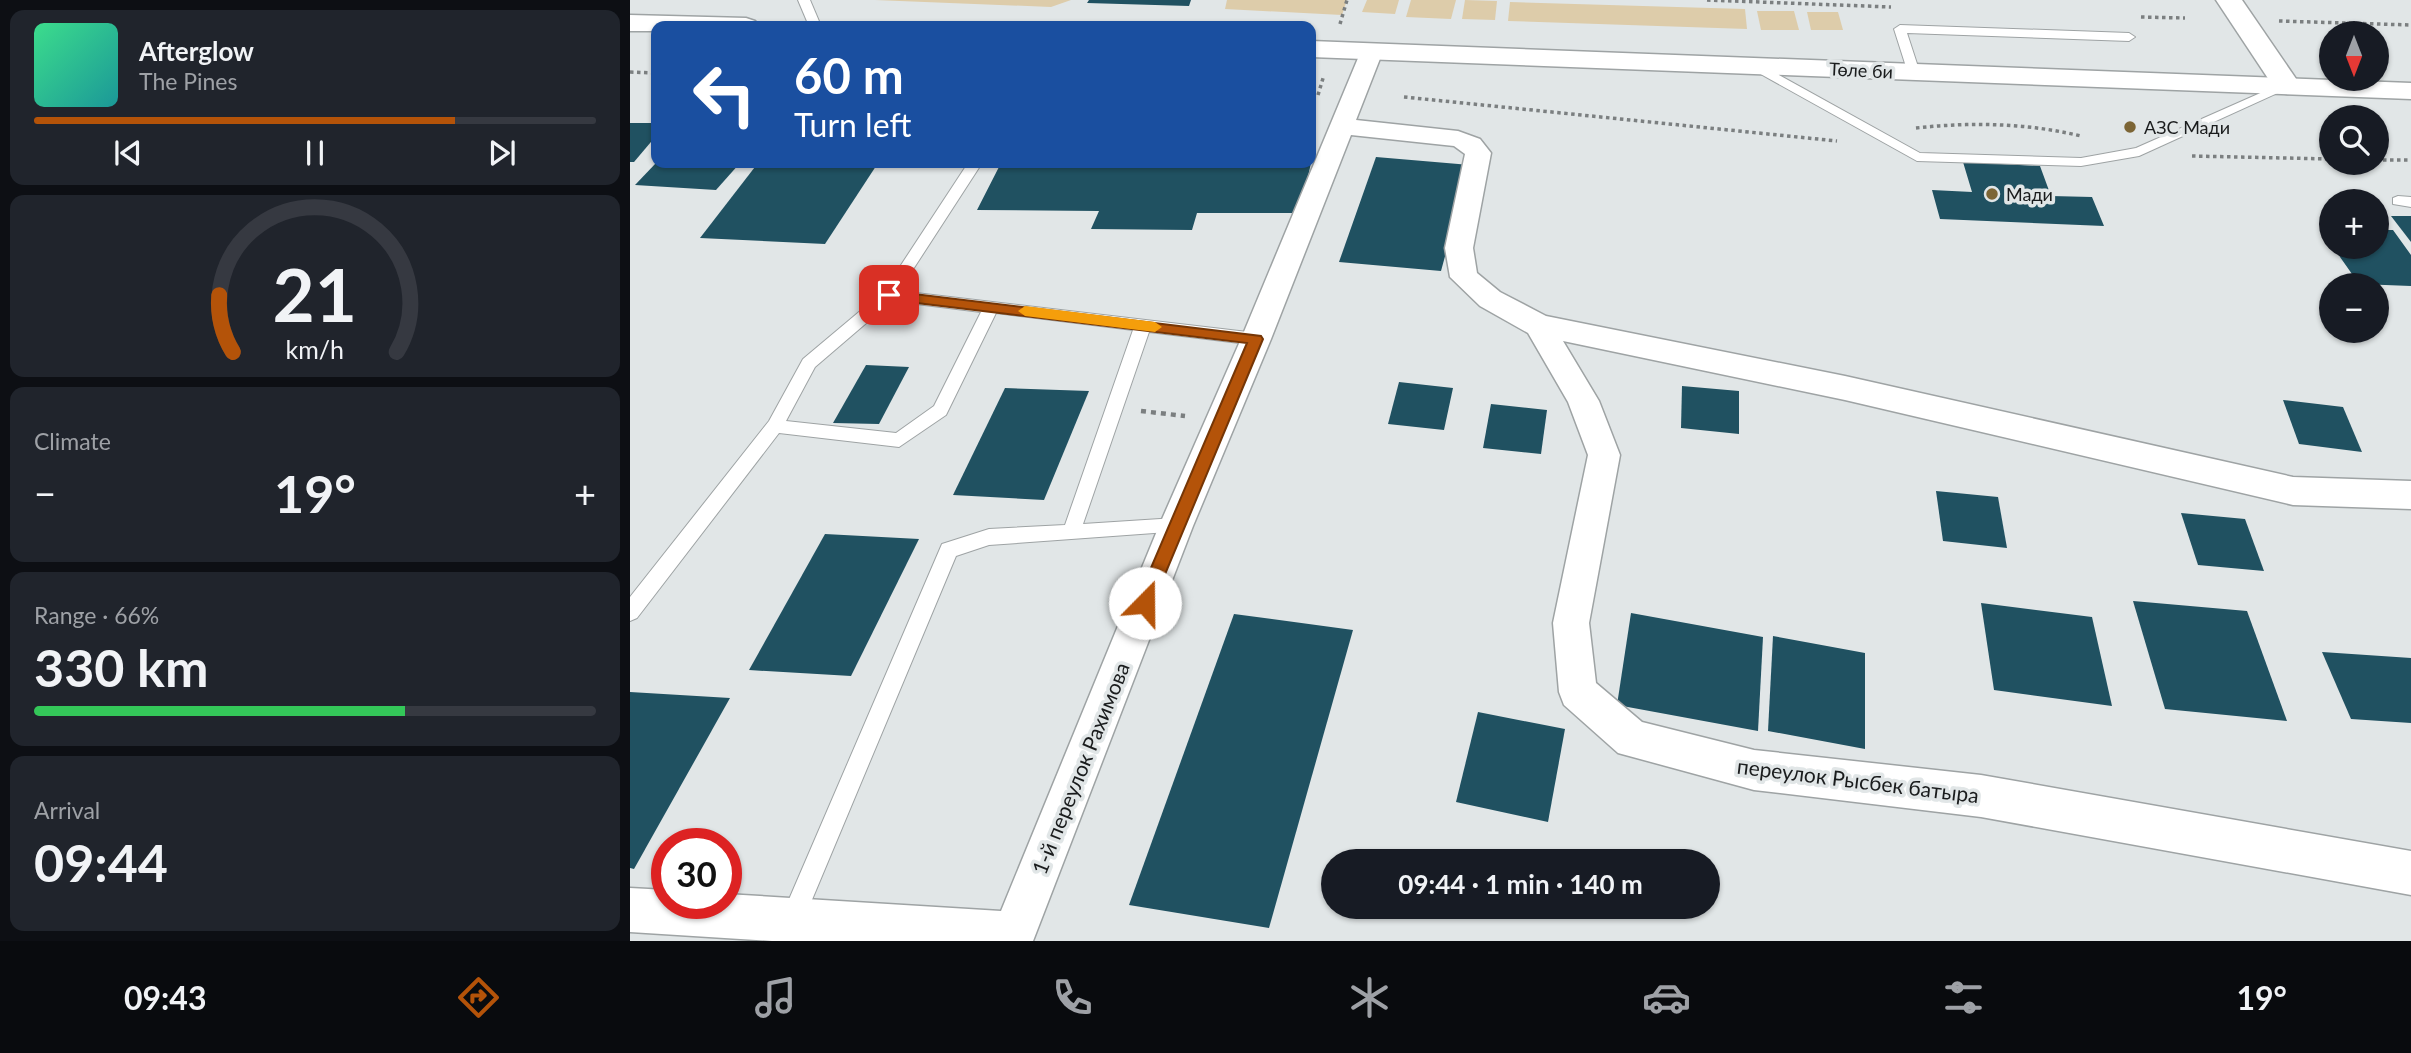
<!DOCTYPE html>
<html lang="en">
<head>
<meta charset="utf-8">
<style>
	body { margin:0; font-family:Lato,sans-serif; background:#20242c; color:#f1f3f6; height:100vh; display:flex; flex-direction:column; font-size:26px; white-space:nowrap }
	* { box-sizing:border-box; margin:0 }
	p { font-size:23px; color:#9ea1a6 }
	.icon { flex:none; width:38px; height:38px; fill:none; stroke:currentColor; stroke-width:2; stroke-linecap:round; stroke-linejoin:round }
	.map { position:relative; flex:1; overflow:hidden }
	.panel { display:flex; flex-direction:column; gap:10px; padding:10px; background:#0d0f14; width:630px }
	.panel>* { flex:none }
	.hud { position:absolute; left:21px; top:21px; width:665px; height:147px; border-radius:14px; box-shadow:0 2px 5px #0004; background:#1a4fa0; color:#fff; overflow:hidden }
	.needle { width:46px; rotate:180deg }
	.fabs { position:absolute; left:1689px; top:21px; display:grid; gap:14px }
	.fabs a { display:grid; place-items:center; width:70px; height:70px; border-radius:50%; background:#171b24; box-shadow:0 2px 5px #0004; font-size:35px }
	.speed { position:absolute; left:21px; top:828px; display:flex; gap:14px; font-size:35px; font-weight:700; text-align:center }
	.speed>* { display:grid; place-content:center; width:91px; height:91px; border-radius:50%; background:#171b24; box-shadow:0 2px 5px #0004; line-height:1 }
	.speed .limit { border:10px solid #d22; background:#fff; color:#111 }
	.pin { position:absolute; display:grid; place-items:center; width:60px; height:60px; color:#fff; margin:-30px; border-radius:14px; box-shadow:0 4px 10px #0006 }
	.me { position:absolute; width:77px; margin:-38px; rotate:22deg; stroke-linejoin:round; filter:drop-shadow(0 0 5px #0008) }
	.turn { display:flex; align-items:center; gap:24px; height:147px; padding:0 28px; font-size:32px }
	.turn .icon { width:91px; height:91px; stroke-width:2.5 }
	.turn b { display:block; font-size:49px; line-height:60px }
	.big { font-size:52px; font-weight:700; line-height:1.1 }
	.panel .tile { flex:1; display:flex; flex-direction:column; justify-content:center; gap:10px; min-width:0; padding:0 24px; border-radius:14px; background:#20242c }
	.panel .dial { align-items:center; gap:0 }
	.dial svg { height:182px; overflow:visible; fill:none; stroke:#363941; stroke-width:7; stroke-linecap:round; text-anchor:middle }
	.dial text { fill:#f1f3f6; stroke:none }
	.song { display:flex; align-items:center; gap:21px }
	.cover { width:84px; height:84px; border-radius:10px; background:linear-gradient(135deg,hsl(150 70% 55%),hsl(180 70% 35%)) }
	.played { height:7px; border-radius:4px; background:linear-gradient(90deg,#b45309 75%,#363941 75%) }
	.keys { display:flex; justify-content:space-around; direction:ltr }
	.heat { display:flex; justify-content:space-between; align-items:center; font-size:38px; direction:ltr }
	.charge { height:10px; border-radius:5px; background:linear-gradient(90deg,#34c759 66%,#363941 0) }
	.trip { position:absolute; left:691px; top:849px; width:399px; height:70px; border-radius:35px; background:#171b24; box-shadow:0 2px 5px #0004; font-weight:700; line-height:70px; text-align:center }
	.dock { display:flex; height:112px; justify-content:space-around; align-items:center; background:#090b0e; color:#9ea1a6 }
	.dock .icon { width:49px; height:49px }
	.dock .on { color:#b45309 }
	.dock b { font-size:32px; color:#f1f3f6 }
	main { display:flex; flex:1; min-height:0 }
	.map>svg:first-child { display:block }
</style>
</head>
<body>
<main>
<section class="panel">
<div class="tile">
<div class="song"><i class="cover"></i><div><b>Afterglow</b><p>The Pines</p></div></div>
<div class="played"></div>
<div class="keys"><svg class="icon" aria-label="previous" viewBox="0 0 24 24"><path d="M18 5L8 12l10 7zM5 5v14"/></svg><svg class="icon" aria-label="pause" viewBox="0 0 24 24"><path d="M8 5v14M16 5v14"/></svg><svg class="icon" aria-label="next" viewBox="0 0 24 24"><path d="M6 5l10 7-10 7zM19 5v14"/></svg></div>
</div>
<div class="tile dial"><svg viewBox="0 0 100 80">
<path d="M14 69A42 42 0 1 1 86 69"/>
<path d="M14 69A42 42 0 0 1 8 44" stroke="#b45309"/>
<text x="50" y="56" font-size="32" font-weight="700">21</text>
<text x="50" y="72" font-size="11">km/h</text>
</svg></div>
<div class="tile"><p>Climate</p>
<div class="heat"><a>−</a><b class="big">19°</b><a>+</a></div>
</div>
<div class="tile"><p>Range · 66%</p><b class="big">330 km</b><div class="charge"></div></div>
<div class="tile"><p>Arrival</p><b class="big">09:44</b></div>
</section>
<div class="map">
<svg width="1781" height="941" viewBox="0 0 1781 941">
	<rect width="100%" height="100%" fill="#e1e6e7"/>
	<g fill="#dca">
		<path d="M245,0H441L421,7Z"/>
		<path d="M597,0H717L712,15L595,9Z"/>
		<path d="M737,0H769L765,14L732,12Z"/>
		<path d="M781,0H826L821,19L776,17Z"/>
		<path d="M835,0L867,1L865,20L832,19Z"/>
		<path d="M880,2L1115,9L1117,29L878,21Z"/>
		<path d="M1127,11H1164L1169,30H1131Z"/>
		<path d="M1177,12H1208L1213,30H1181Z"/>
	</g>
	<g fill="#205161">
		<path d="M459,0H561L559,6L457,3Z"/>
		<path d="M0,123H26V136L4,162H0Z"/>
		<path d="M746,157L840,165L811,271L709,262Z"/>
		<path d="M1333,162L1410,166L1421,196L1462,197L1474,226L1310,219L1302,190L1342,192Z"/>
		<path d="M26,163H110L86,190L5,185Z"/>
		<path d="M128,163H248L195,244L70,238Z"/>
		<path d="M371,163H681L670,213H567L562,230L461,229L469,211L347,210Z"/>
		<path d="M1761,216H1781V242Z"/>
		<path d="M1746,230H1763L1781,255V286L1729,284L1703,247H1746Z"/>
		<path d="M236,365L279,367L249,424L203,423Z"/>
		<path d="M769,382L823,388L814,430L758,424Z"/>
		<path d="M1052,386L1109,391V434L1051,428Z"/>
		<path d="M375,388L459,391L414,500L323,495Z"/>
		<path d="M1653,400L1713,407L1732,452L1669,444Z"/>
		<path d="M861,404L917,410L911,454L853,448Z"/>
		<path d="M1306,491L1368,497L1377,548L1313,541Z"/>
		<path d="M1551,513L1615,519L1634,571L1568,565Z"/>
		<path d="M195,534L289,539L221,676L119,670Z"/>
		<path d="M1503,601L1617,611L1657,721L1535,709Z"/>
		<path d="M1351,603L1462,617L1482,706L1364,690Z"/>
		<path d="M1001,613L1133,637L1128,731L987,705Z"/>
		<path d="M604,614L723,630L639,928L499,905Z"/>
		<path d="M1143,636L1235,653V749L1138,731Z"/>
		<path d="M1692,652L1781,658V723L1721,719Z"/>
		<path d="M0,692L100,698L4,869L0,868Z"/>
		<path d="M848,712L935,729L918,822L826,802Z"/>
	</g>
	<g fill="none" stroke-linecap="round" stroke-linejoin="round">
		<g stroke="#9ea3a4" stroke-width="2">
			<g id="lane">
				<path d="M168,0H180L191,26H179Z"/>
				<path d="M1270,25L1499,33L1505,37L1499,41L1277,33L1290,73L1284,77L1278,73L1264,29Z"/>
				<path d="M1122,60L1290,153L1451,158L1506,148L1653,83L1657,82L1663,86L1509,156L1451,166L1287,161L1118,67V61Z"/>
				<path d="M338,163H352L269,291L626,333L634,339L626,345L519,332L453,524L546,518L552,521L555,526L552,531L359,545L326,556L171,926L163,930L155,926L151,918L312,544L359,529L435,525L503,330L366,313L316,415L269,447L149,433L7,618L0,621V597L139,421L173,359L254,291ZM262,301L351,312L304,406L266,433L156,421L185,367Z"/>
				<path d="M1768,196L1781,197V207L1763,204V198Z"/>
			</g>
		</g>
		<g stroke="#9ea3a4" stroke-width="3">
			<path id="street" d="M742,44L750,46L753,51L726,120L828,131L850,139L861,153L843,248L847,273L870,292L916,316L1215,376L1663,477L1781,481V509L1663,505L1215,400L933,341L969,401L990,455L959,623L966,683L1012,722L1124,750L1351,775L1781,851V895L1351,817L1124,790L988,753L934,705L929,692L923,623L958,455L938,402L898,333L850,306L820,277L815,248L835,154L824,146L721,135L641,339L563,526L403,941H142L0,932V888L37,890V903H96V894L371,911L529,526L611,339L731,51L734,46Z"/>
		</g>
		<g stroke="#9ea3a4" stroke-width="3">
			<path id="secondary" d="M1586,0H1612L1671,86L1667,92L1657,94L1647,92Z"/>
		</g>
		<g stroke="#9ea3a4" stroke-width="3">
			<g id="primary">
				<path d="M0,15L116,18L125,21L129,26H26V31H0Z"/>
				<path d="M681,41L1781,83V99L681,57Z"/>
			</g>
		</g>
		<g stroke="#7b7f80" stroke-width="3.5" stroke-dasharray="3.5 3.5" stroke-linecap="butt">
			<path d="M1077,0L1261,7"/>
			<path d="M1511,17L1555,18"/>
			<path d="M1649,21L1781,25"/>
			<path d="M710,24L717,0"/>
			<path d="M0,72L26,73"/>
			<path d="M681,95H688L694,75"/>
			<path d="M774,97L1207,141"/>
			<path d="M1286,128C1341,122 1397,123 1451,136"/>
			<path d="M1562,156L1701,159"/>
			<path d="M1746,160H1781"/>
		</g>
		<path stroke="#7b7f80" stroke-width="4.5" stroke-dasharray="5 5" stroke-linecap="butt" d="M511,411L555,416"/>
		<use href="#lane" fill="#fff" fill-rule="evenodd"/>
		<use href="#street" fill="#fff" fill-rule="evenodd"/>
		<use href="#secondary" fill="#fff" fill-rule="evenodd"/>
		<use href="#primary" fill="#fff" fill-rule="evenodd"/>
	</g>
	<path fill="#b45309" stroke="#753606" stroke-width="2" d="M259,291L631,336L633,339L521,608L515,610L509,608L506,603L617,343L254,299V292Z"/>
	<path fill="#f59e0b" d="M395,306L525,322L532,327L525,332L395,316L388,311Z"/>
	<g fill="#7c6535" stroke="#e1e6e7" stroke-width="2.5">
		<circle cx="1500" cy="127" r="7"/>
		<circle cx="1362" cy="194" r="7"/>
	</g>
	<g text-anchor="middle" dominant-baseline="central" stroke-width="7" stroke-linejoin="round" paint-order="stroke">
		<g font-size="18" fill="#1a1c1d" stroke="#e1e6e7">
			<text transform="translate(1231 70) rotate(3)">Төле би</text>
		</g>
		<g font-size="18" fill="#1a1c1d" stroke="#e1e6e7" text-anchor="start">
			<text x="1514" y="127">АЗС Мади</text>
			<text x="1376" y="194">Мади</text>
		</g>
		<g font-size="21" fill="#1a1c1d" stroke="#e1e6e7">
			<text transform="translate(450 768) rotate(-68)">1-й переулок Рахимова</text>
			<text transform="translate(1228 780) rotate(7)">переулок Рысбек батыра</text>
		</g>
	</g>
</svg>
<div class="fabs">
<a><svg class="needle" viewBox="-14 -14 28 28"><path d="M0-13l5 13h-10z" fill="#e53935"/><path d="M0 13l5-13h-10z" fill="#9ea1a6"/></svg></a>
<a><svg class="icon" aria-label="search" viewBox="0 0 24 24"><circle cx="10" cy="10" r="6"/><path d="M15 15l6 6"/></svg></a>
<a>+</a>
<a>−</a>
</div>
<div class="speed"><div class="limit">30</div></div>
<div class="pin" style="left:259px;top:295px;background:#d93025"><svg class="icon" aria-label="arrive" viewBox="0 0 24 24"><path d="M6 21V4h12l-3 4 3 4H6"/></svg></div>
<svg class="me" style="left:515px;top:603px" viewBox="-20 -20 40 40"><circle r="19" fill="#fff"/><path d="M0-13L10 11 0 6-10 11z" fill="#b45309"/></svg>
<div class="trip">09:44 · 1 min · 140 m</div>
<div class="hud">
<div class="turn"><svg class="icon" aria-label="left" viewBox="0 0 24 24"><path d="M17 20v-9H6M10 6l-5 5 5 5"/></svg><div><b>60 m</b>Turn left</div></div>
</div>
</div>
</main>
<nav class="dock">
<b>09:43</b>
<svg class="icon on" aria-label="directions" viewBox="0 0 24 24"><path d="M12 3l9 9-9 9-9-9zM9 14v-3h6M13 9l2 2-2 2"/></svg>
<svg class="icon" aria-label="music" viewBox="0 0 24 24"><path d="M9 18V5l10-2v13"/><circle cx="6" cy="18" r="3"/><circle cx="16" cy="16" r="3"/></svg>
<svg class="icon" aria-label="phone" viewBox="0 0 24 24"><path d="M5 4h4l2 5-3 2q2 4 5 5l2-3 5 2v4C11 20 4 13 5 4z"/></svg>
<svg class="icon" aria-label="climate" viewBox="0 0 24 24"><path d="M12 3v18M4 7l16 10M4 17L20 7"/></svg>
<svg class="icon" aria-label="car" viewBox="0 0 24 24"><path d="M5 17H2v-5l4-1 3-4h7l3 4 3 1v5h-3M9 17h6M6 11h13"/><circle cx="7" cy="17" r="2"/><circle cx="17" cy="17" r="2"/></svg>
<svg class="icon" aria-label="filters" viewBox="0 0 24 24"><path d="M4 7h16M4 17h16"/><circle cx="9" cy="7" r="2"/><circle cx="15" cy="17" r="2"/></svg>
<b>19°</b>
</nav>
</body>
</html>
